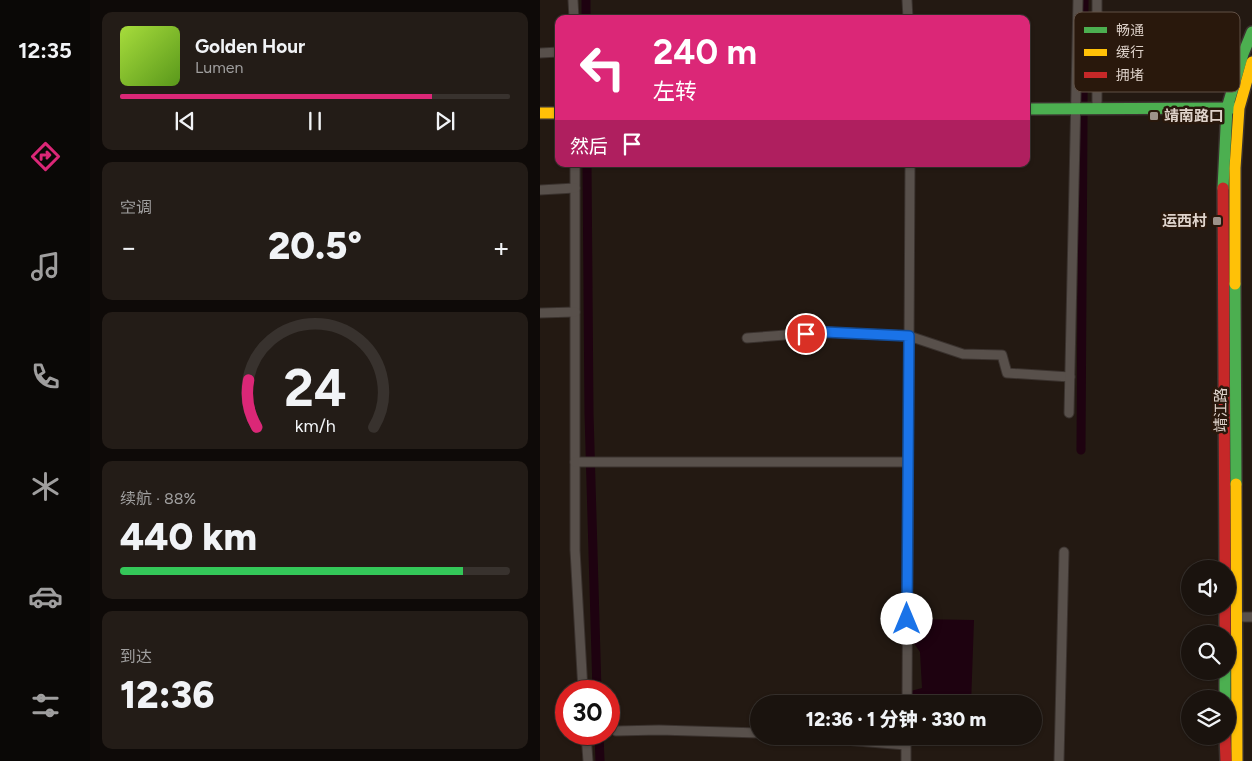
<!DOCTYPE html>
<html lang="zh">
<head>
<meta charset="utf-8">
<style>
	body { margin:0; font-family:Figtree,"Noto Sans SC",sans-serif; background:#231c17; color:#f1f3f6; height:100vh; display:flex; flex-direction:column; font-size:19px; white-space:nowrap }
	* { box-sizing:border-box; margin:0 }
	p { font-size:16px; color:#9f9e9e }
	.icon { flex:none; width:28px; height:28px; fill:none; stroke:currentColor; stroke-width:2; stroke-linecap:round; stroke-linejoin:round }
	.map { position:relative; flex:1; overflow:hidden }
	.drawer { display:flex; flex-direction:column; gap:12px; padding:12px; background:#0e0a08; width:450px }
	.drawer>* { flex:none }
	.banner { position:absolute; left:15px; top:15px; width:475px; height:152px; border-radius:10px; box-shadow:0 1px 4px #0004,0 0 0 1px #38322e; background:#db2777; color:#fff; overflow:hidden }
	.buttons { position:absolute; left:641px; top:560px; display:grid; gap:10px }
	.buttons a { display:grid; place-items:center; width:55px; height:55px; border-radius:50%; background:#1a130e; box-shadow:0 1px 4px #0004,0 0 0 1px #38322e; font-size:25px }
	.speed { position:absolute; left:15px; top:680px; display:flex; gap:10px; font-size:25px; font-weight:700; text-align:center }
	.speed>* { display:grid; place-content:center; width:65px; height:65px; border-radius:50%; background:#1a130e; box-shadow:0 1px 4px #0004,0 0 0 1px #38322e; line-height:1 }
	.speed .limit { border:8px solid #d22; background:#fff; color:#111 }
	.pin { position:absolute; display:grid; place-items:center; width:42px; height:42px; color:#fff; margin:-21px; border:2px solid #fff; border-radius:50%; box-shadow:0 1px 5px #0007 }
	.me { position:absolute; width:55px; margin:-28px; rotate:0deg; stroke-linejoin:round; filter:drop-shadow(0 0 4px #0008) }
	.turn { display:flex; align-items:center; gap:18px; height:105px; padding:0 15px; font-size:22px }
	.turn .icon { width:65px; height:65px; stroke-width:2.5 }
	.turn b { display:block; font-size:35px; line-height:42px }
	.then { display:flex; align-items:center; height:48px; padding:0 15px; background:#0003; gap:10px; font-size:19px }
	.big { font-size:38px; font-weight:800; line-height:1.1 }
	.drawer .card { flex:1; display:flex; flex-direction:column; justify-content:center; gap:8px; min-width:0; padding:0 18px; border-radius:10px; background:#231c17 }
	.drawer .dial { align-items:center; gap:0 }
	.dial svg { height:130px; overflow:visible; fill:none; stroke:#38322e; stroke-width:7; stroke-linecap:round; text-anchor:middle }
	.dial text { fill:#f1f3f6; stroke:none }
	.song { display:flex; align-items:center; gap:15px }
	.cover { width:60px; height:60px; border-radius:8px; background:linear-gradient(135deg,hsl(80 70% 55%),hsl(90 70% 35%)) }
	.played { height:5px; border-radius:2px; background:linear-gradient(90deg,#db2777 80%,#38322e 80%) }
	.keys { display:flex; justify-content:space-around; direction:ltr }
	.heat { display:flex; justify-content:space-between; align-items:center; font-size:28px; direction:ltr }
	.charge { height:8px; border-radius:4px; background:linear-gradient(90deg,#34c759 88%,#38322e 0) }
	.trip { position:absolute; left:210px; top:695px; width:292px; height:50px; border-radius:25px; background:#1a130e; box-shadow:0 1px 4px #0004,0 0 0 1px #38322e; font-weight:800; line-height:50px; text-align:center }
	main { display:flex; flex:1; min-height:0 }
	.tab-bar { display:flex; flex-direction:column; width:90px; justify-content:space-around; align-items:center; background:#0a0806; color:#9f9e9e }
	.tab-bar .icon { width:35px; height:35px }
	.tab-bar .active { color:#db2777 }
	.tab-bar b { font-size:22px; color:#f1f3f6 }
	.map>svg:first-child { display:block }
</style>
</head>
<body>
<main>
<nav class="tab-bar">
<b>12:35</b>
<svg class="icon active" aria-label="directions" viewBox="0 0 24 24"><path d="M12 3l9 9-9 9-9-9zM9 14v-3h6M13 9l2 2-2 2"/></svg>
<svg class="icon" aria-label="music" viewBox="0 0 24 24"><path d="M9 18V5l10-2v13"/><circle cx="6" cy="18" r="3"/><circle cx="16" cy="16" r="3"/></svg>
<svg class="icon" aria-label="phone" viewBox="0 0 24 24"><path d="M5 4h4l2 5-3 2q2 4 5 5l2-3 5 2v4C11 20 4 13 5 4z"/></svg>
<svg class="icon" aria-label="climate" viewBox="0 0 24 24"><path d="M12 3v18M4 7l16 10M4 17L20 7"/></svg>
<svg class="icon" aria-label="car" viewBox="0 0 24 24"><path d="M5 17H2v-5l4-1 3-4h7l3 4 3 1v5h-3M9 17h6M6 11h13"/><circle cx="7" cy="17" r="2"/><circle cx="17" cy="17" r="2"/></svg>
<svg class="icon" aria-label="filters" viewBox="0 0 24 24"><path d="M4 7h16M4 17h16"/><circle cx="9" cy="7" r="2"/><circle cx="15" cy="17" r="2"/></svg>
</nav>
<section class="drawer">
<div class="card">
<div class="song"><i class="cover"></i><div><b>Golden Hour</b><p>Lumen</p></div></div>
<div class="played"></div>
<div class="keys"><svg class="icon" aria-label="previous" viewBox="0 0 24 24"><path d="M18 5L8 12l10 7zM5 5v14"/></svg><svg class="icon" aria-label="pause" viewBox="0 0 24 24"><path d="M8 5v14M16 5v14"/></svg><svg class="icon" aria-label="next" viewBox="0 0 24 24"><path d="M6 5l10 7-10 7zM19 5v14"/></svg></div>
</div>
<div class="card"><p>空调</p>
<div class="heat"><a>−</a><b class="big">20.5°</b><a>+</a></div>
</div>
<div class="card dial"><svg viewBox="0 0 100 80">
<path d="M14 69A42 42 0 1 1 86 69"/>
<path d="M14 69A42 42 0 0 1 9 40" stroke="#db2777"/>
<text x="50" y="56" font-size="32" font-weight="700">24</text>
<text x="50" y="72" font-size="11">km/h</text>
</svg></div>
<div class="card"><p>续航 · 88%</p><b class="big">440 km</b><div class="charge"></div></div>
<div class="card"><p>到达</p><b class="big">12:36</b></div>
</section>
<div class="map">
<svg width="712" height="761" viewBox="0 0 712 761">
	<rect width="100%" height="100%" fill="#231912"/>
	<path fill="#1e0210" d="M374,619L434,620L431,704H367V692L382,688L380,652L373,642Z"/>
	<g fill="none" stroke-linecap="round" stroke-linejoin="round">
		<g stroke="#1e0210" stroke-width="9">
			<path d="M46,0V19"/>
			<path d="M543,102L544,0"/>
			<path d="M47,164L49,413L57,691"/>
			<path d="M541,450L543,116"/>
			<path d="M59,734L60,761"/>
		</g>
		<g stroke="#3a322e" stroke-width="11">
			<g id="street">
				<path d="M33,0L34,19"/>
				<path d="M367,0L368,19"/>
				<path d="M0,53L19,52"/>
				<path d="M557,109V0"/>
				<path d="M35,164V550L43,691"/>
				<path d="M0,190L35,188"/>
				<path d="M0,313L35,312"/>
				<path d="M207,338L285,332L369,336L423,354L462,355L467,373L530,377"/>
				<path d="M529,413L538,0"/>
				<path d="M35,462H368"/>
				<path d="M696,617H712"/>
				<path d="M367,704L370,164"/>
				<path d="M76,731L119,730L219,733"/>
				<path d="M46,734L48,761"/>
				<path d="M256,736L366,745"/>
				<path d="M366,761V736"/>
				<path d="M519,761L524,552"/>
			</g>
		</g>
		<g stroke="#3a322e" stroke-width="14">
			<g id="fast">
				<path d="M486,109L696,108"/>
				<path d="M683,188L687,108L703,54L712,32"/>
				<path d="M695,284L696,484"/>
				<path d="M685,671V699"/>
			</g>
		</g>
		<g stroke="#3a322e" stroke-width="14">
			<g id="slow">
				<path d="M0,113H19"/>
				<path d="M695,284V168L699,108L712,62"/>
				<path d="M696,484L697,761"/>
			</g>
		</g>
		<g stroke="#3a322e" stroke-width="14">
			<g id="jam">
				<path d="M683,188L685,569"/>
				<path d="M685,606V634"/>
				<path d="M685,736L686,761"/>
			</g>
		</g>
		<use href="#street" stroke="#58504b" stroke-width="9"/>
		<use href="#fast" stroke="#4caf50" stroke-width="11"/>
		<use href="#slow" stroke="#ffc107" stroke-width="11"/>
		<use href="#jam" stroke="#c62828" stroke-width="11"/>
	</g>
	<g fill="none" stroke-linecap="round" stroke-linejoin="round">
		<g stroke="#114b97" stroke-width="12">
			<path id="route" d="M266,334L285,332L369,336L367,619"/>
		</g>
		<use href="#route" stroke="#1a73e8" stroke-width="9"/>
	</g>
	<g fill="#9d928a" stroke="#29180c" stroke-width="2">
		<rect x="609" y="111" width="10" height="10" rx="2.5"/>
		<rect x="672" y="216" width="10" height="10" rx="2.5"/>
	</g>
	<g text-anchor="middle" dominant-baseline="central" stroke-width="5" stroke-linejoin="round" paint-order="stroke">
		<g font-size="15" font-weight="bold" fill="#dfd3cb" stroke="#29180c" text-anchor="start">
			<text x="624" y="116">靖南路口</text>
			<text x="667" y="221" text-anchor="end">运西村</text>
		</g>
		<g font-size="15" fill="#dfd3cb" stroke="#29180c">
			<text transform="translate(681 410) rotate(-90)">靖江路</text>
		</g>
	</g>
	<rect x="534" y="12" width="166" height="80" rx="8" fill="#29180c" stroke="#605045" stroke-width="1"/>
	<rect x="544" y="27" width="23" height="6" fill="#4caf50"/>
	<rect x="544" y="49" width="23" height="7" fill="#ffc107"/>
	<rect x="544" y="72" width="23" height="6" fill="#c62828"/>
	<g font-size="14" fill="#dfd3cb">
		<text x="576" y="35">畅通</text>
		<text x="576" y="57">缓行</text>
		<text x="576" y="80">拥堵</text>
	</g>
</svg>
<div class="buttons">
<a><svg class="icon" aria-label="sound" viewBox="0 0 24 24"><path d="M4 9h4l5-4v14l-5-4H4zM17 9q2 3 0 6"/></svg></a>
<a><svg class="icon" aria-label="search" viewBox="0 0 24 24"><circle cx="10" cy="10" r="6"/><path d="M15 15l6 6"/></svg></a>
<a><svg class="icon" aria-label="layers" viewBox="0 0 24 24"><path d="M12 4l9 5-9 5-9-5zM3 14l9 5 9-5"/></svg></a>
</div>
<div class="speed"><div class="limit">30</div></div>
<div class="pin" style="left:266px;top:334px;background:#d93025"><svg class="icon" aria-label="arrive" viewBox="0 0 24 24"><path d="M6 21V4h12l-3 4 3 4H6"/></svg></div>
<svg class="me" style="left:367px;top:619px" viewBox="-20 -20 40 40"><circle r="19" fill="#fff"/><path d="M0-13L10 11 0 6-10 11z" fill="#1a73e8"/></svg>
<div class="trip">12:36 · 1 分钟 · 330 m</div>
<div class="banner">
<div class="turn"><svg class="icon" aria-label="left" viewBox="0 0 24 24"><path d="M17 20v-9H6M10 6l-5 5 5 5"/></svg><div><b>240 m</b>左转</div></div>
<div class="then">然后<svg class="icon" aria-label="arrive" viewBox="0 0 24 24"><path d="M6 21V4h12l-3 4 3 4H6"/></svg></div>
</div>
</div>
</main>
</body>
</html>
